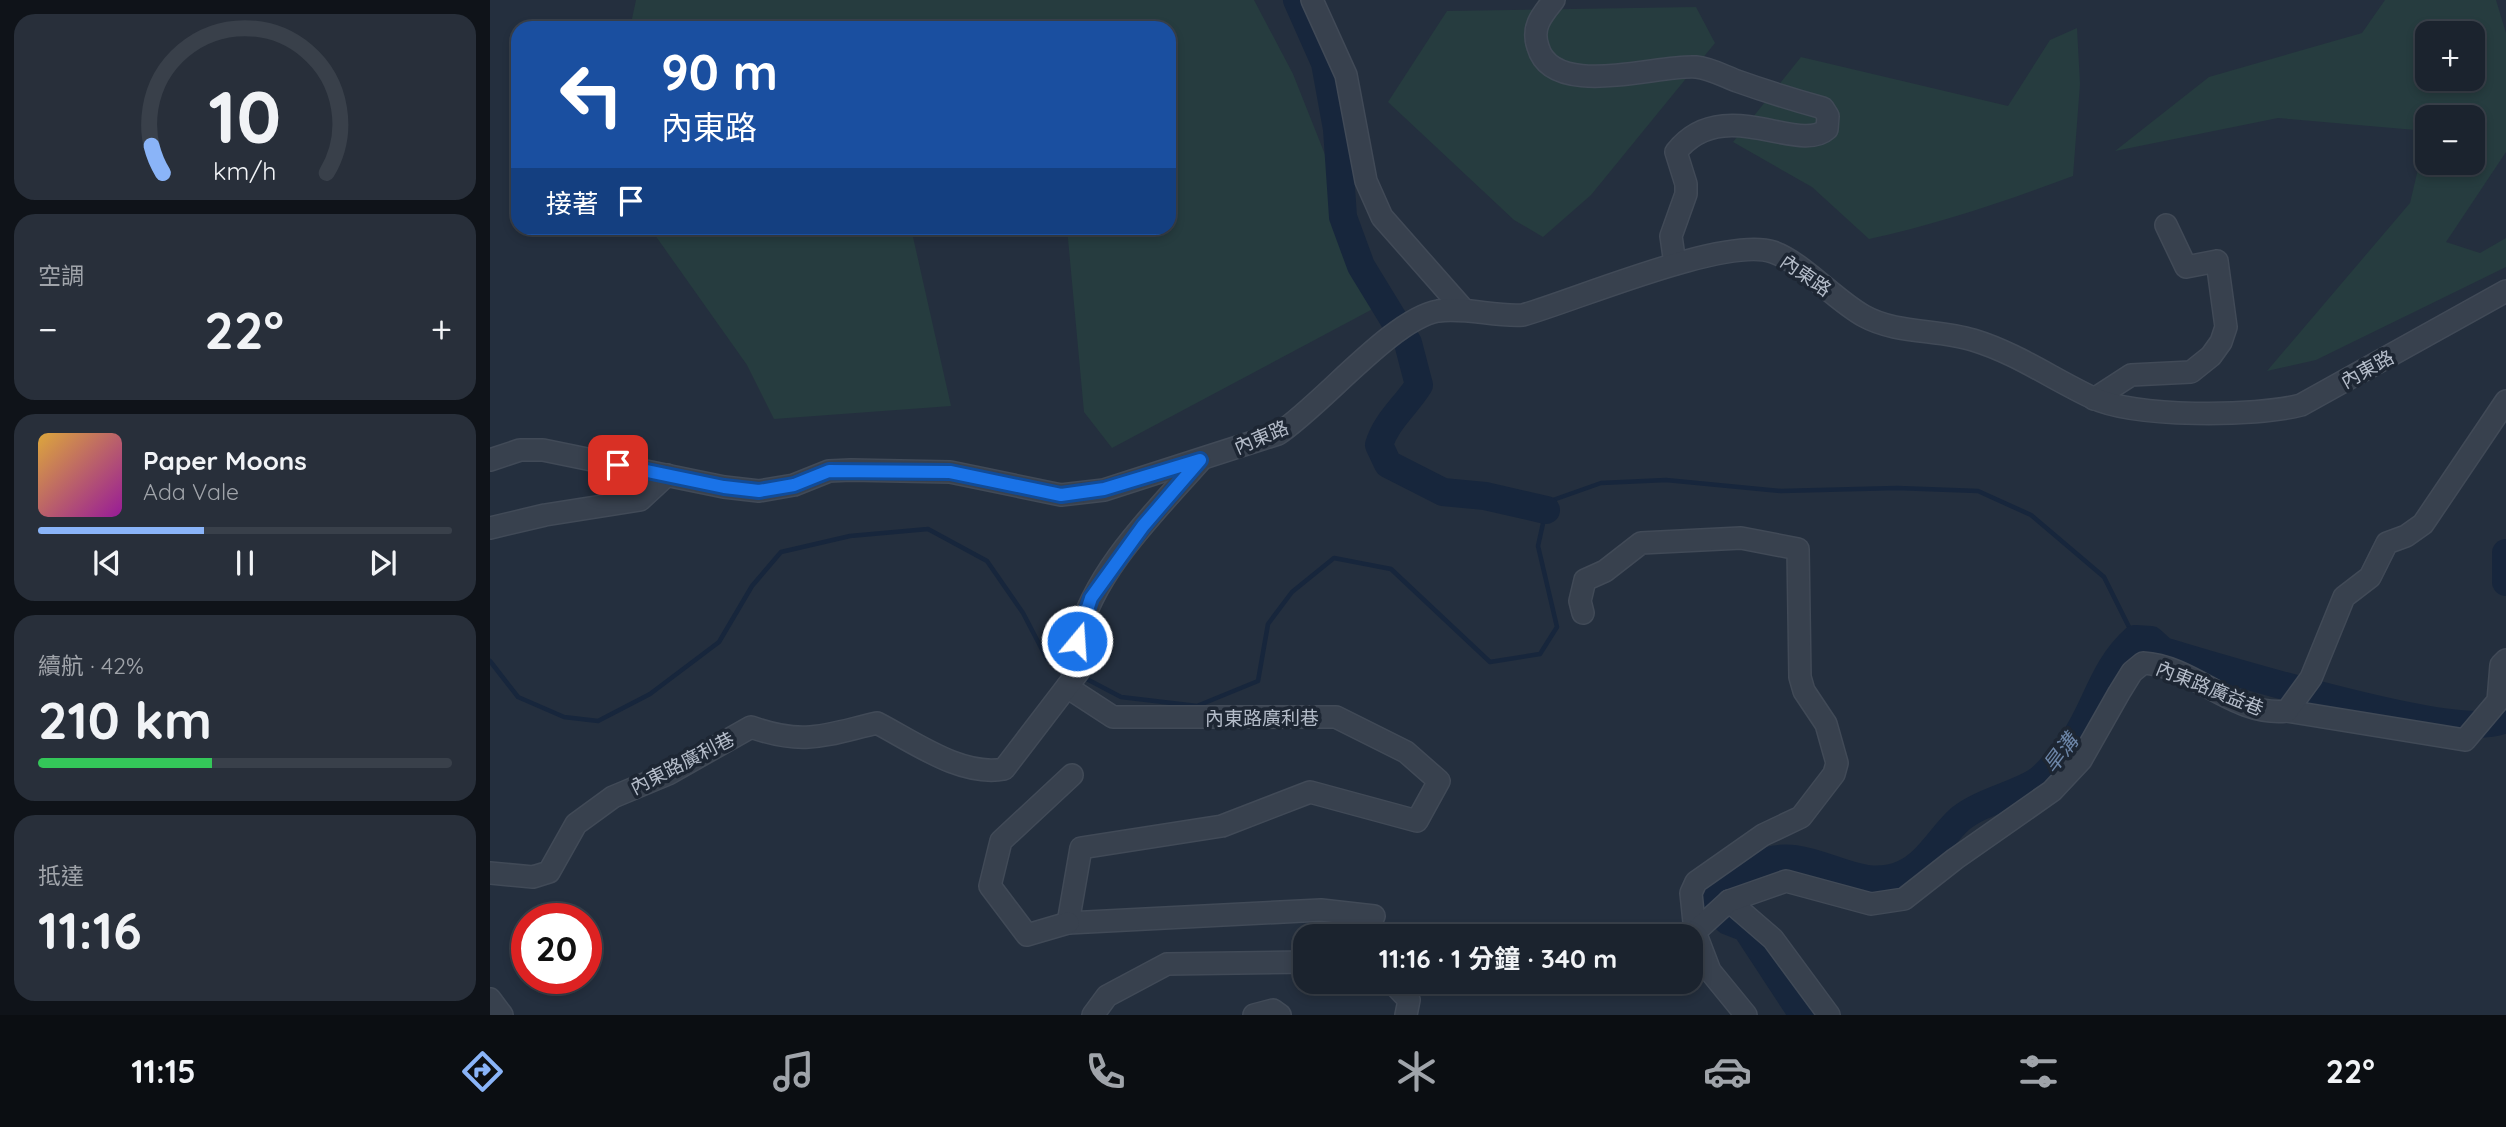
<!DOCTYPE html>
<html lang="zh-TW">
<head>
<meta charset="utf-8">
<style>
	body { margin:0; font-family:Quicksand,"Noto Sans TC",sans-serif; background:#282f3a; color:#f1f3f6; height:100vh; display:flex; flex-direction:column; font-size:26px; white-space:nowrap }
	* { box-sizing:border-box; margin:0 }
	p { font-size:23px; color:#a0a4aa }
	.icon { flex:none; width:38px; height:38px; fill:none; stroke:currentColor; stroke-width:2; stroke-linecap:round; stroke-linejoin:round }
	.map { position:relative; flex:1; overflow:hidden }
	.panel { display:flex; flex-direction:column; gap:14px; padding:14px; background:#0f1319; width:490px }
	.panel>* { flex:none }
	.top-card { position:absolute; left:21px; top:21px; width:665px; height:214px; border-radius:21px; box-shadow:0 4px 10px #0003,0 0 0 2px #39404a; background:#1a4fa0; color:#fff; overflow:hidden }
	.tools { position:absolute; left:1925px; top:21px; display:grid; gap:14px }
	.tools a { display:grid; place-items:center; width:70px; height:70px; border-radius:14px; background:#1b232e; box-shadow:0 4px 10px #0003,0 0 0 2px #39404a; font-size:35px }
	.speed { position:absolute; left:21px; top:903px; display:flex; gap:14px; font-size:35px; font-weight:700; text-align:center }
	.speed>* { display:grid; place-content:center; width:91px; height:91px; border-radius:50%; background:#1b232e; box-shadow:0 4px 10px #0003,0 0 0 2px #39404a; line-height:1 }
	.speed .limit { border:10px solid #d22; background:#fff; color:#111 }
	.pin { position:absolute; display:grid; place-items:center; width:60px; height:60px; color:#fff; margin:-30px; border-radius:14px; box-shadow:0 4px 10px #0006 }
	.me { position:absolute; width:77px; margin:-38px; rotate:18deg; stroke-linejoin:round; filter:drop-shadow(0 0 5px #0008) }
	.turn { display:flex; align-items:center; gap:24px; height:147px; padding:0 35px; font-size:32px }
	.turn .icon { width:91px; height:91px; stroke-width:2.5 }
	.turn b { display:block; font-size:49px; line-height:60px }
	.then { display:flex; align-items:center; height:66px; padding:0 35px; background:#0003; gap:14px; font-size:26px }
	.big { font-size:52px; font-weight:700; line-height:1.1 }
	.panel .card { flex:1; display:flex; flex-direction:column; justify-content:center; gap:10px; min-width:0; padding:0 24px; border-radius:21px; background:#282f3a }
	.panel .dial { align-items:center; gap:0 }
	.dial svg { height:182px; overflow:visible; fill:none; stroke:#39404a; stroke-width:7; stroke-linecap:round; text-anchor:middle }
	.dial text { fill:#f1f3f6; stroke:none }
	.song { display:flex; align-items:center; gap:21px }
	.cover { width:84px; height:84px; border-radius:10px; background:linear-gradient(135deg,hsl(40 70% 55%),hsl(300 70% 35%)) }
	.played { height:7px; border-radius:4px; background:linear-gradient(90deg,#8ab4f8 40%,#39404a 40%) }
	.keys { display:flex; justify-content:space-around; direction:ltr }
	.heat { display:flex; justify-content:space-between; align-items:center; font-size:38px; direction:ltr }
	.charge { height:10px; border-radius:5px; background:linear-gradient(90deg,#34c759 42%,#39404a 0) }
	.trip { position:absolute; left:803px; top:924px; width:410px; height:70px; border-radius:21px; background:#1b232e; box-shadow:0 4px 10px #0003,0 0 0 2px #39404a; font-weight:700; line-height:70px; text-align:center }
	.dock { display:flex; height:112px; justify-content:space-around; align-items:center; background:#0b0e12; color:#a0a4aa }
	.dock .icon { width:49px; height:49px }
	.dock .current { color:#8ab4f8 }
	.dock b { font-size:32px; color:#f1f3f6 }
	main { display:flex; flex:1; min-height:0 }
	.map>svg:first-child { display:block }
</style>
</head>
<body>
<main>
<section class="panel">
<div class="card dial"><svg viewBox="0 0 100 80">
<path d="M14 69A42 42 0 1 1 86 69"/>
<path d="M14 69A42 42 0 0 1 9 57" stroke="#8ab4f8"/>
<text x="50" y="56" font-size="32" font-weight="700">10</text>
<text x="50" y="72" font-size="11">km/h</text>
</svg></div>
<div class="card"><p>空調</p>
<div class="heat"><a>−</a><b class="big">22°</b><a>+</a></div>
</div>
<div class="card">
<div class="song"><i class="cover"></i><div><b>Paper Moons</b><p>Ada Vale</p></div></div>
<div class="played"></div>
<div class="keys"><svg class="icon" aria-label="previous" viewBox="0 0 24 24"><path d="M18 5L8 12l10 7zM5 5v14"/></svg><svg class="icon" aria-label="pause" viewBox="0 0 24 24"><path d="M8 5v14M16 5v14"/></svg><svg class="icon" aria-label="next" viewBox="0 0 24 24"><path d="M6 5l10 7-10 7zM19 5v14"/></svg></div>
</div>
<div class="card"><p>續航 · 42%</p><b class="big">210 km</b><div class="charge"></div></div>
<div class="card"><p>抵達</p><b class="big">11:16</b></div>
</section>
<div class="map">
<svg width="2016" height="1015" viewBox="0 0 2016 1015">
	<rect width="100%" height="100%" fill="#242f3e"/>
	<g fill="#263c3f" fill-rule="evenodd">
		<path d="M146,0H764L803,74L894,303L622,448L594,412L577,228H679V28H140Z"/>
		<path d="M1895,0H2006L2016,33V152L1956,242L1990,253L2016,238V267L1826,360L1777,371L1920,203L1937,131L1788,118L1625,151L1719,77L1872,33ZM1937,33H1983V79H1937ZM1983,117V163H1937V117Z"/>
		<path d="M1206,7L1225,43L1101,195L1053,237L1024,220L898,102L957,11Z"/>
		<path d="M1587,28L1590,84L1583,176C1516,201 1449,224 1379,239L1322,187L1243,142L1311,57L1518,106L1560,40Z"/>
		<path d="M160,228H421L461,406L284,419L257,365Z"/>
	</g>
	<g fill="none" stroke-linecap="round" stroke-linejoin="round">
		<g stroke="#17263c" stroke-width="4.5">
			<path d="M0,661L28,697L74,717L108,721L160,694L229,642L262,586L291,552L360,536L438,529L497,561L533,613L557,659L580,671"/>
			<path d="M591,676L631,697L707,706L768,681L778,624L802,592L844,558L901,569L1000,662L1050,654L1067,627L1048,546L1056,510L1063,500L1111,483L1176,480L1291,491L1407,488L1488,491L1541,515L1614,577L1645,639"/>
		</g>
		<g stroke="#17263c" stroke-width="28">
			<path d="M807,0L835,63L847,129L853,217L871,266L918,343L929,385C916,406 896,421 889,445L898,464L953,492L995,496L1056,510"/>
			<path d="M2016,553V582"/>
			<path d="M1313,1015L1256,928L1238,921L1220,905L1223,890C1244,872 1277,855 1305,859C1343,864 1374,891 1413,874C1438,863 1450,837 1470,819C1491,802 1523,796 1546,782C1558,774 1570,758 1579,747C1605,713 1611,669 1645,639L1661,640L1673,651C1725,666 1980,746 2016,718"/>
		</g>
		<g stroke="#414a57" stroke-width="24">
			<g id="minor">
				<path d="M822,0L856,75L876,181L892,217L974,310"/>
				<path d="M1064,0C1052,15 1041,27 1048,47C1063,100 1168,64 1206,67C1219,68 1234,76 1247,81C1275,91 1304,100 1333,108L1338,116L1337,129C1309,155 1232,93 1186,152L1196,184V194L1181,236L1185,264"/>
				<path d="M1604,399L1641,375L1701,372L1721,356L1731,342L1736,327L1727,261L1696,267L1676,225"/>
				<path d="M0,460L30,450H53L234,487L269,491L304,485L339,471L361,470L460,472L571,495L614,490L788,434C832,405 902,319 948,311C976,307 1005,317 1033,315C1086,300 1235,236 1283,252C1312,262 1346,301 1374,316C1406,334 1448,329 1483,340C1526,353 1561,378 1601,397C1643,418 1766,417 1811,405L2016,291"/>
				<path d="M0,528L55,515L150,500L177,475"/>
				<path d="M1093,613L1090,601L1095,580L1115,571L1151,543L1251,538L1308,549L1310,677L1314,691L1336,724L1347,763L1344,774L1311,817L1273,835L1206,882L1201,893L1205,932"/>
				<path d="M577,687L623,717H846L916,752L949,781L927,821L820,792L732,826L591,848L578,923L831,910L884,916"/>
				<path d="M1797,711L1975,740L2008,701L2011,665L2016,660"/>
				<path d="M0,873L43,877L59,872L86,824L123,797L178,774L261,727C314,746 335,735 387,723C424,742 471,777 514,769L589,671C589,661 586,648 588,638C603,572 666,511 710,461"/>
				<path d="M1239,901L1283,939L1339,1015"/>
				<path d="M578,923L537,935L500,886L511,841L582,775"/>
				<path d="M902,982L919,1000L916,1015"/>
				<path d="M0,999L12,1015"/>
				<path d="M603,1015L617,996L677,964L816,962"/>
				<path d="M764,1015L783,1010L790,1015"/>
				<path d="M1256,1015L1220,971L1205,932L1239,901L1296,881L1381,904L1414,899L1465,859L1562,791L1591,760L1629,693L1642,672L1653,663C1705,666 1743,717 1797,711L1821,678L1854,597L1880,577L1897,543L1916,536L1933,524L2016,401"/>
			</g>
		</g>
		<use href="#minor" stroke="#38414e" stroke-width="21"/>
	</g>
	<g fill="none" stroke-linecap="round" stroke-linejoin="round">
		<g stroke="#114b97" stroke-width="18">
			<path id="route" d="M128,465L234,487L269,491L304,485L339,471L460,472L571,495L614,489L710,460L653,526L601,598L587,641"/>
		</g>
		<use href="#route" stroke="#1a73e8" stroke-width="12"/>
	</g>
	<g text-anchor="middle" dominant-baseline="central" stroke-width="7" stroke-linejoin="round" paint-order="stroke">
		<g font-size="19" fill="#b4bcc9" stroke="#1d2633">
			<text transform="translate(1316 275) rotate(35)">內東路</text>
			<text transform="translate(1877 369) rotate(-29)">內東路</text>
			<text transform="translate(771 437) rotate(-23)">內東路</text>
			<text transform="translate(1720 688) rotate(22)">內東路廣益巷</text>
			<text x="772" y="718">內東路廣利巷</text>
			<text transform="translate(192 763) rotate(-27)">內東路廣利巷</text>
		</g>
		<g font-size="21" font-style="italic" fill="#6d86a8" stroke="#1d2633">
			<text transform="translate(1570 753) rotate(-53)">旱溝</text>
		</g>
	</g>
</svg>
<div class="tools">
<a>+</a>
<a>−</a>
</div>
<div class="speed"><div class="limit">20</div></div>
<div class="pin" style="left:128px;top:465px;background:#d93025"><svg class="icon" aria-label="arrive" viewBox="0 0 24 24"><path d="M6 21V4h12l-3 4 3 4H6"/></svg></div>
<svg class="me" style="left:587px;top:641px" viewBox="-20 -20 40 40"><circle r="17" fill="#1a73e8" stroke="#fff" stroke-width="3"/><path d="M0-11L8 9 0 5-8 9z" fill="#fff"/></svg>
<div class="trip">11:16 · 1 分鐘 · 340 m</div>
<div class="top-card">
<div class="turn"><svg class="icon" aria-label="left" viewBox="0 0 24 24"><path d="M17 20v-9H6M10 6l-5 5 5 5"/></svg><div><b>90 m</b>內東路</div></div>
<div class="then">接著<svg class="icon" aria-label="arrive" viewBox="0 0 24 24"><path d="M6 21V4h12l-3 4 3 4H6"/></svg></div>
</div>
</div>
</main>
<nav class="dock">
<b>11:15</b>
<svg class="icon current" aria-label="directions" viewBox="0 0 24 24"><path d="M12 3l9 9-9 9-9-9zM9 14v-3h6M13 9l2 2-2 2"/></svg>
<svg class="icon" aria-label="music" viewBox="0 0 24 24"><path d="M9 18V5l10-2v13"/><circle cx="6" cy="18" r="3"/><circle cx="16" cy="16" r="3"/></svg>
<svg class="icon" aria-label="phone" viewBox="0 0 24 24"><path d="M5 4h4l2 5-3 2q2 4 5 5l2-3 5 2v4C11 20 4 13 5 4z"/></svg>
<svg class="icon" aria-label="climate" viewBox="0 0 24 24"><path d="M12 3v18M4 7l16 10M4 17L20 7"/></svg>
<svg class="icon" aria-label="car" viewBox="0 0 24 24"><path d="M5 17H2v-5l4-1 3-4h7l3 4 3 1v5h-3M9 17h6M6 11h13"/><circle cx="7" cy="17" r="2"/><circle cx="17" cy="17" r="2"/></svg>
<svg class="icon" aria-label="filters" viewBox="0 0 24 24"><path d="M4 7h16M4 17h16"/><circle cx="9" cy="7" r="2"/><circle cx="15" cy="17" r="2"/></svg>
<b>22°</b>
</nav>
</body>
</html>
